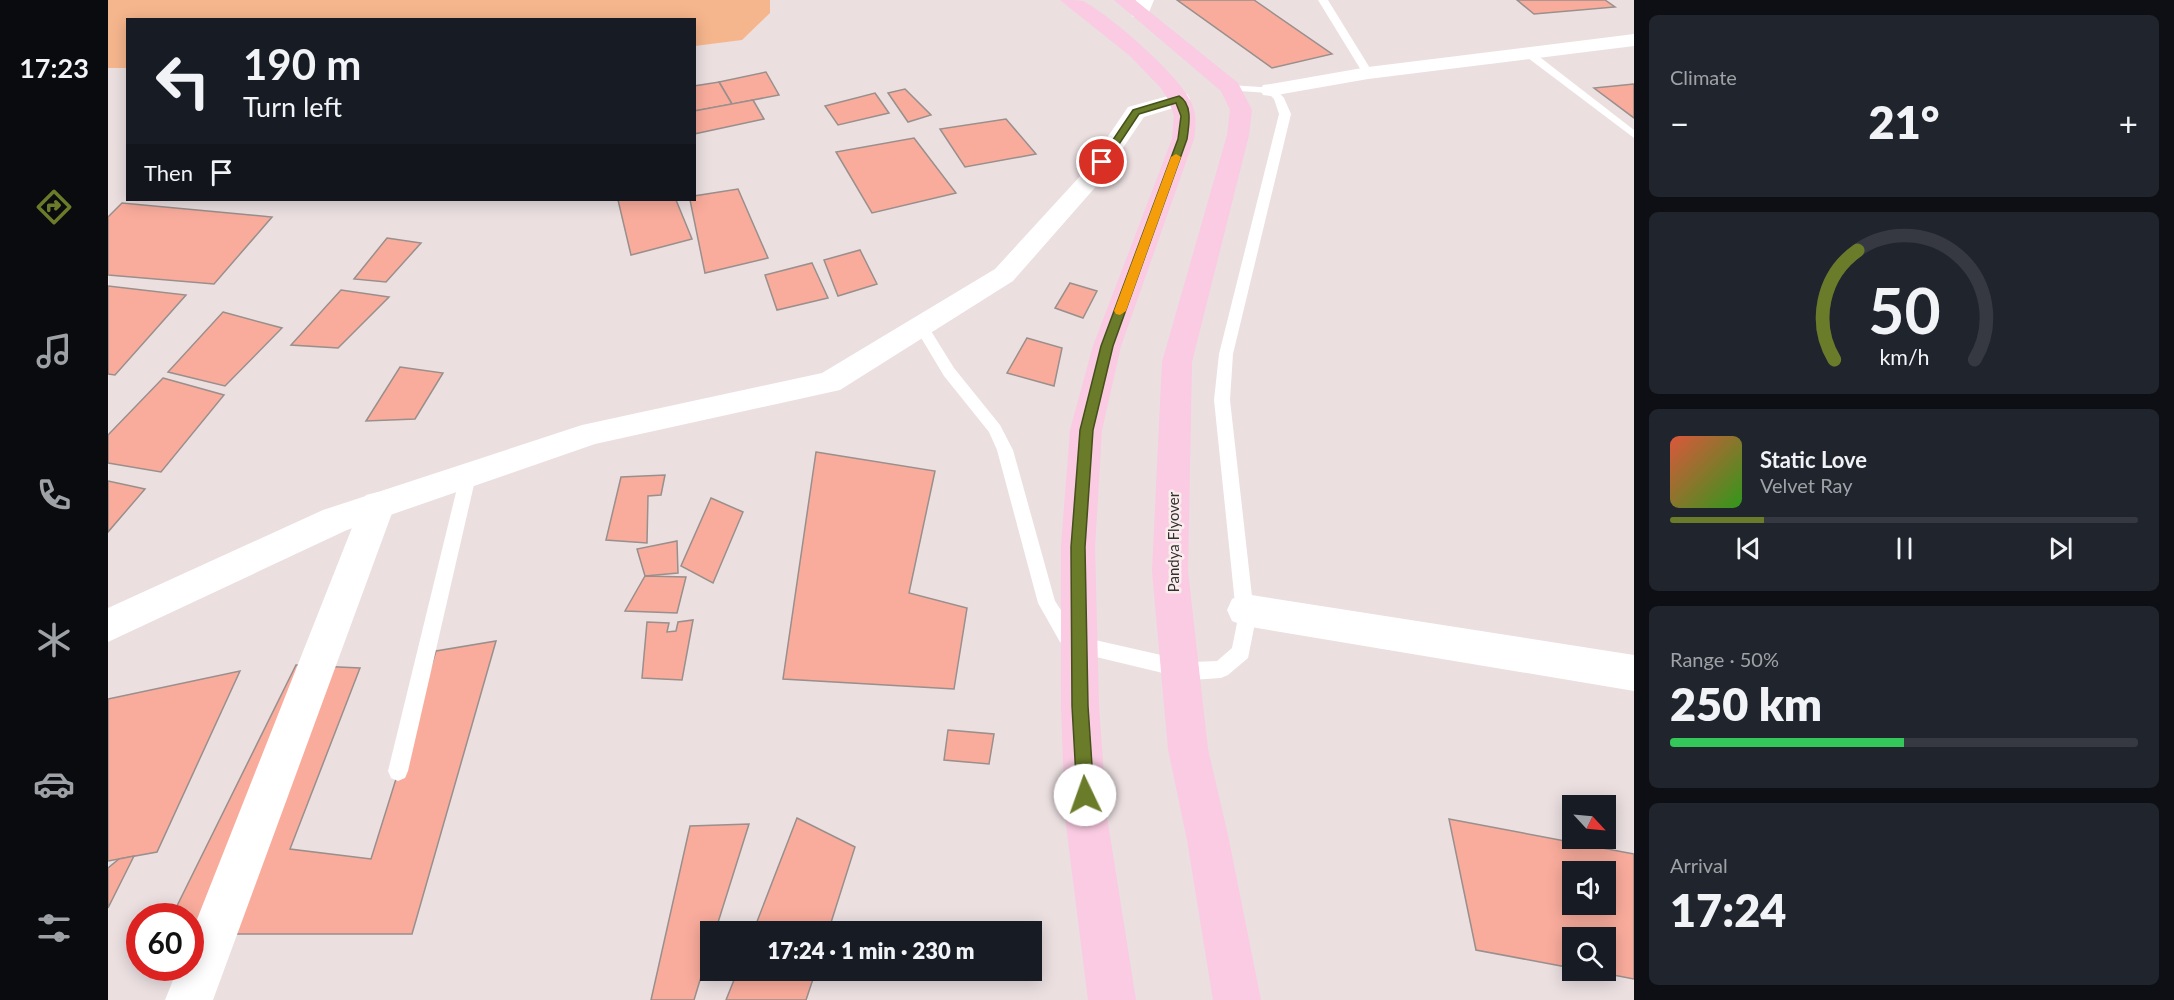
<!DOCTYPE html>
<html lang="en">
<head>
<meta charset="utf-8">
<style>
	body { margin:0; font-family:Lato,sans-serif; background:#20242c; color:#f1f3f6; height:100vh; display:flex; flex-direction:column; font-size:22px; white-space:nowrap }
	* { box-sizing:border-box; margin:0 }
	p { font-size:20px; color:#9ea1a6 }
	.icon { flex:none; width:33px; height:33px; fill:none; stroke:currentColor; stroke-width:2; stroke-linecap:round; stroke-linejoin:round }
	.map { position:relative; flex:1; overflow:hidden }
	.drawer { display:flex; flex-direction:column; gap:15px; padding:15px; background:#0d0f14; width:540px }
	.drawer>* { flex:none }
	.top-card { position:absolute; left:18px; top:18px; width:570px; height:183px; border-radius:0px; box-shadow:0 3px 15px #0003; background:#171b24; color:#f1f3f6; overflow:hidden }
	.needle { width:39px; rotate:116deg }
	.fabs { position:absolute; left:1454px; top:795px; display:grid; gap:12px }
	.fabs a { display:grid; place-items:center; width:54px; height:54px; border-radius:0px; background:#171b24; box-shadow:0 3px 15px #0003; font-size:30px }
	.speed { position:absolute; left:18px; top:903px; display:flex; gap:12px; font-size:30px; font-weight:700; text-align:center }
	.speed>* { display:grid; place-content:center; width:78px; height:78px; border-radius:50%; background:#171b24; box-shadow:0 3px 15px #0003; line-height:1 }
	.speed .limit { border:9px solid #d22; background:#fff; color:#111 }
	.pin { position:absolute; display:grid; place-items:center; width:51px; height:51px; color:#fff; margin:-26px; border:3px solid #fff; border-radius:50%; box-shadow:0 2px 6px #0007 }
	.me { position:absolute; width:66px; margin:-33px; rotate:357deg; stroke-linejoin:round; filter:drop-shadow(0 0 4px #0008) }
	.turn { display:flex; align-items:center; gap:21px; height:126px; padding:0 18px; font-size:27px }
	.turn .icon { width:78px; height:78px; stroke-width:2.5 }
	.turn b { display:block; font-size:42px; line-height:51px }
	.then { display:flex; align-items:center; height:57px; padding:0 18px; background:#0003; gap:12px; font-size:22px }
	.big { font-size:45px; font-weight:800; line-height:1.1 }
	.drawer .card { flex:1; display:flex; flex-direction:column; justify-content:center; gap:9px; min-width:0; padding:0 21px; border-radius:9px; background:#20242c }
	.drawer .dial { align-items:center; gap:0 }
	.dial svg { height:156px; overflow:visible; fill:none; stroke:#363941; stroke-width:7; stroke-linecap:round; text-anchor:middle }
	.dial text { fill:#f1f3f6; stroke:none }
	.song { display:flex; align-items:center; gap:18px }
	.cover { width:72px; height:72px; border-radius:9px; background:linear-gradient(135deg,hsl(10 70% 55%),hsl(110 70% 35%)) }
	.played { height:6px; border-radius:3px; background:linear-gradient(90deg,#6a7b29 20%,#363941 20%) }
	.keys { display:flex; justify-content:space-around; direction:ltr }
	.heat { display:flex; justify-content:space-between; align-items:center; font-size:33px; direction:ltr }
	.charge { height:9px; border-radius:4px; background:linear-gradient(90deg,#34c759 50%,#363941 0) }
	.trip { position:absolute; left:592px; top:921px; width:342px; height:60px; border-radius:0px; background:#171b24; box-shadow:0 3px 15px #0003; font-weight:800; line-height:60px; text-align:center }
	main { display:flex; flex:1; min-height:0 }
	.menu { display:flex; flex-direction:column; width:108px; justify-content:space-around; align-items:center; background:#090b0e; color:#9ea1a6 }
	.menu .icon { width:42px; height:42px }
	.menu .on { color:#6a7b29 }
	.menu b { font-size:27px; color:#f1f3f6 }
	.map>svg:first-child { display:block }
</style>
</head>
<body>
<main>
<nav class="menu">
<b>17:23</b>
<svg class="icon on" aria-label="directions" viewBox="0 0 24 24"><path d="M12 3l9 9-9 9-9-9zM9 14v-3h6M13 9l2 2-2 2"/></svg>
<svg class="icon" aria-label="music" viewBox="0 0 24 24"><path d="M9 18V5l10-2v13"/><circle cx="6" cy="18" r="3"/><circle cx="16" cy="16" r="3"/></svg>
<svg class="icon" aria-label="phone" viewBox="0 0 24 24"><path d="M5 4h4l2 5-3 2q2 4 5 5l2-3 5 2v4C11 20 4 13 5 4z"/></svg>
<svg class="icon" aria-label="climate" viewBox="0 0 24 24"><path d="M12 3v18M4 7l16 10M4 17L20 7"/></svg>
<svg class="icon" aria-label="car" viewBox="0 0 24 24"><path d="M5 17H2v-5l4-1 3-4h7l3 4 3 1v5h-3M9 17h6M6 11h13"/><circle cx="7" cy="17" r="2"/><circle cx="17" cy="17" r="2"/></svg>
<svg class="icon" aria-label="filters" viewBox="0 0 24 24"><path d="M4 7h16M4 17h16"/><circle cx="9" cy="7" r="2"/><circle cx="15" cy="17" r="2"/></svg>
</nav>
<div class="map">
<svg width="1526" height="1000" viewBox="0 0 1526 1000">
	<rect width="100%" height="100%" fill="#ebdfe0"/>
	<path fill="#f6b68d" d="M0,0H662V13L634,40L587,46L586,20H20L19,68H0Z"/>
	<g fill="#f9ac9c" stroke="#998f8c" stroke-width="1.5" fill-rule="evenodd">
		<path d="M1069,0H1146L1224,54L1164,68Z"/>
		<path d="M1409,0H1497L1507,7L1426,14Z"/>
		<path d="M658,72L671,95L624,104L611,82Z"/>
		<path d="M611,82L624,104L586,111V86Z"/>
		<path d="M1526,84V118L1486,88Z"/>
		<path d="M797,89L823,115L800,122L780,93Z"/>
		<path d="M767,93L781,113L730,125L717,106Z"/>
		<path d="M645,100L656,119L586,134V111Z"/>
		<path d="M898,119L928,154L857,167L832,129Z"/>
		<path d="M806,138L848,193L764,213L728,152Z"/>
		<path d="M630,189L660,258L597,273L582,200H586V196Z"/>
		<path d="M510,200H568L584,239L523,255Z"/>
		<path d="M14,203L164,217L106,284L0,275V217Z"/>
		<path d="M279,238L313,243L278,282L246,279Z"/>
		<path d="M752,250L769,284L730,296L716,260Z"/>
		<path d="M704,263L720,298L669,310L657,275Z"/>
		<path d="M962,283L989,291L975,318L947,308Z"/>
		<path d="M0,286L78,295L7,375L0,374Z"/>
		<path d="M233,290L281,297L230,348L183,345Z"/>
		<path d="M115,312L174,328L117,386L60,372Z"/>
		<path d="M919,338L954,348L946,386L899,373Z"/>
		<path d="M292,367L335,373L307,419L258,421Z"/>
		<path d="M55,378L116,395L53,472L0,463V435Z"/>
		<path d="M708,452L827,471L801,593L859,608L846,689L675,679Z"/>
		<path d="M557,475L553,495L540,496L539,543L498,540L513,477Z"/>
		<path d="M0,481L37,489L0,532Z"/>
		<path d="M603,498L635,512L605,583L573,566Z"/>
		<path d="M569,541L570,573L537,576L529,549Z"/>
		<path d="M537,576L578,577L569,613L517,611Z"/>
		<path d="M585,620L574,680L534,678L539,622L561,623L559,632L568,631L570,622Z"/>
		<path d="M388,641L304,934H82V916H64L188,665L252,668L182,849L263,859L328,651Z"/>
		<path d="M132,671L49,852L0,861V699Z"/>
		<path d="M840,730L886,734L881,764L836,760Z"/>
		<path d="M689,818L747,847L720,932H645Z"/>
		<path d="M1341,819L1526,854V979L1479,970H1497V938H1464V968L1368,950ZM1464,872H1497V904H1464Z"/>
		<path d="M641,824L607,932H603V944L586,1000H543L582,826Z"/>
		<path d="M26,856L0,908V868L11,859Z"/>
		<path d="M630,970H708L698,1000H618Z"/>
	</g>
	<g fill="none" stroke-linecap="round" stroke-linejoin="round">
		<g fill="#fff" fill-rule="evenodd">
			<path d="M1210,0H1220L1265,73L1264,75H1256Z"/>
			<path d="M1416,51H1424L1526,130V138L1416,55Z"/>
			<path d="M1122,85L1167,88L1176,98L1183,114L1125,354L1122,400L1147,623L1140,658L1120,675L1113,678L1084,680L984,656L952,642L930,603L889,450L881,432L836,376L806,326L813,321L818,323L846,368L892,425L905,450L947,601L966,630L987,640L1084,662L1109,661L1124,648L1129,623L1106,400L1111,354L1171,114L1166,99L1160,93L1118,90V86Z"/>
			<path d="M360,470L366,471L368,476L300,771L297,778L290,781L283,778L280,771L352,476L354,471Z"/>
		</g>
		<g fill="#fff" fill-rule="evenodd">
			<path d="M1526,34V46L1260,79L1163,96L1155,95L1152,90L1155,85L1163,84L1260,67Z"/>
			<path d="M270,492L282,495L287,505L105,1000H57L70,968H82V937L253,505L258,495Z"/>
			<path d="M1137,594L1526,655V691L1137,626L1124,621L1119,610L1124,599Z"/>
		</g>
		<g fill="#fff" fill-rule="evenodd">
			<path d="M1028,0H1046L1039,17H1025L1022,13Z"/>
			<path d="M1071,93L1079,94L1082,99L1079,104L1036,117L991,183L905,281L732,390L487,444L239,530L0,642V608L215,510L474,425L714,373L887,269L975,173L1020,107Z"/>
		</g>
		<g fill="#facbe2" fill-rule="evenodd">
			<path d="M952,0C958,0 969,0 975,1C1002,15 1071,75 1083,102C1089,115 1088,126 1086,139L1013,346L994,430L987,547L991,706L999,817L1028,1000H980L957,817L953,706V547L962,430L985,346L1064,139L1066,116L1061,101L1053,88L1022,56Z"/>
			<path d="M1006,0H1027L1130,83L1144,110L1141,135L1084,362L1080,571L1100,749L1121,840L1153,1000H1105L1079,840L1060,749L1044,571L1054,362L1119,135L1122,110L1113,91Z"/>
		</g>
	</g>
	<path fill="#6a7b29" stroke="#45501b" stroke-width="1.5" d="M1071,96C1085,104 1081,125 1079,139L1005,346L985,430L977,547L980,706L986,795L983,801L977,804L971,801L969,795L964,706L963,547L972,430L993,346L1070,139L1073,116L1068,103L1031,114L998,164L990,162L1025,110Z"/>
	<path fill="#f59e0b" d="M1068,154L1073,157L1018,311L1012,315L1008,314L1006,311L1063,157Z"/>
	<g text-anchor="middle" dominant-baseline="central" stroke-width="5" stroke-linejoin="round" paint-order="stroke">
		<g font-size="15" fill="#343030" stroke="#f8eced">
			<text transform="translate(1065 542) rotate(-90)">Pandya Flyover</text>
		</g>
	</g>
</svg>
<div class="fabs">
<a><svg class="needle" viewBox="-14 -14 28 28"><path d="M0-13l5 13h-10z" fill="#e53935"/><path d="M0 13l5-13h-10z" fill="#9ea1a6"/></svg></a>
<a><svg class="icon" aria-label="sound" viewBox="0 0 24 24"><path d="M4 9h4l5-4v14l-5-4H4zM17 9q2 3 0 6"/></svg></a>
<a><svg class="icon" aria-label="search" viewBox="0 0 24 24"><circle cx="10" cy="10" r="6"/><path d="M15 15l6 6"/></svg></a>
</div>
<div class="speed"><div class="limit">60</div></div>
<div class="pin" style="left:994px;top:162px;background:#d93025"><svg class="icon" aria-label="arrive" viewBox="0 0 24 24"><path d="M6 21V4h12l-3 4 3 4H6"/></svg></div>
<svg class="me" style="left:977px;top:795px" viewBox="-20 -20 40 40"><circle r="19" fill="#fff"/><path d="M0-13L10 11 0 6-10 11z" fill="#6a7b29"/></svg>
<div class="trip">17:24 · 1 min · 230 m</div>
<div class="top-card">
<div class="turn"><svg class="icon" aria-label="left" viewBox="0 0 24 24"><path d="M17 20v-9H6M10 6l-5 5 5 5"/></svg><div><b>190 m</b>Turn left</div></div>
<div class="then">Then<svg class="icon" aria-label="arrive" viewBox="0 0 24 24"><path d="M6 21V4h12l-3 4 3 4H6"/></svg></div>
</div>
</div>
<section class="drawer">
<div class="card"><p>Climate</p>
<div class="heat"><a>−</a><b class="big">21°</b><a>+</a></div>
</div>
<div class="card dial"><svg viewBox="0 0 100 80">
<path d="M14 69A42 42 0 1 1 86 69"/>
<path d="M14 69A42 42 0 0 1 26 13" stroke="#6a7b29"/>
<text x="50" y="56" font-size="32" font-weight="700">50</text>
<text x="50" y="72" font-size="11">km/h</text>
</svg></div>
<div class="card">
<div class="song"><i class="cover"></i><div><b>Static Love</b><p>Velvet Ray</p></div></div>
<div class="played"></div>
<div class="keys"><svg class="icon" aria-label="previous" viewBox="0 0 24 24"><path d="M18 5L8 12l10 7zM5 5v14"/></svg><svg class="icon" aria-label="pause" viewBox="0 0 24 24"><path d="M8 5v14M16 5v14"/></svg><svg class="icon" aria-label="next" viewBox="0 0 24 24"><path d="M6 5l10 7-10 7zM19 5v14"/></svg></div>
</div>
<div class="card"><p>Range · 50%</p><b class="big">250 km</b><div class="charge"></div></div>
<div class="card"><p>Arrival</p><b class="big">17:24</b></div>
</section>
</main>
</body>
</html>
